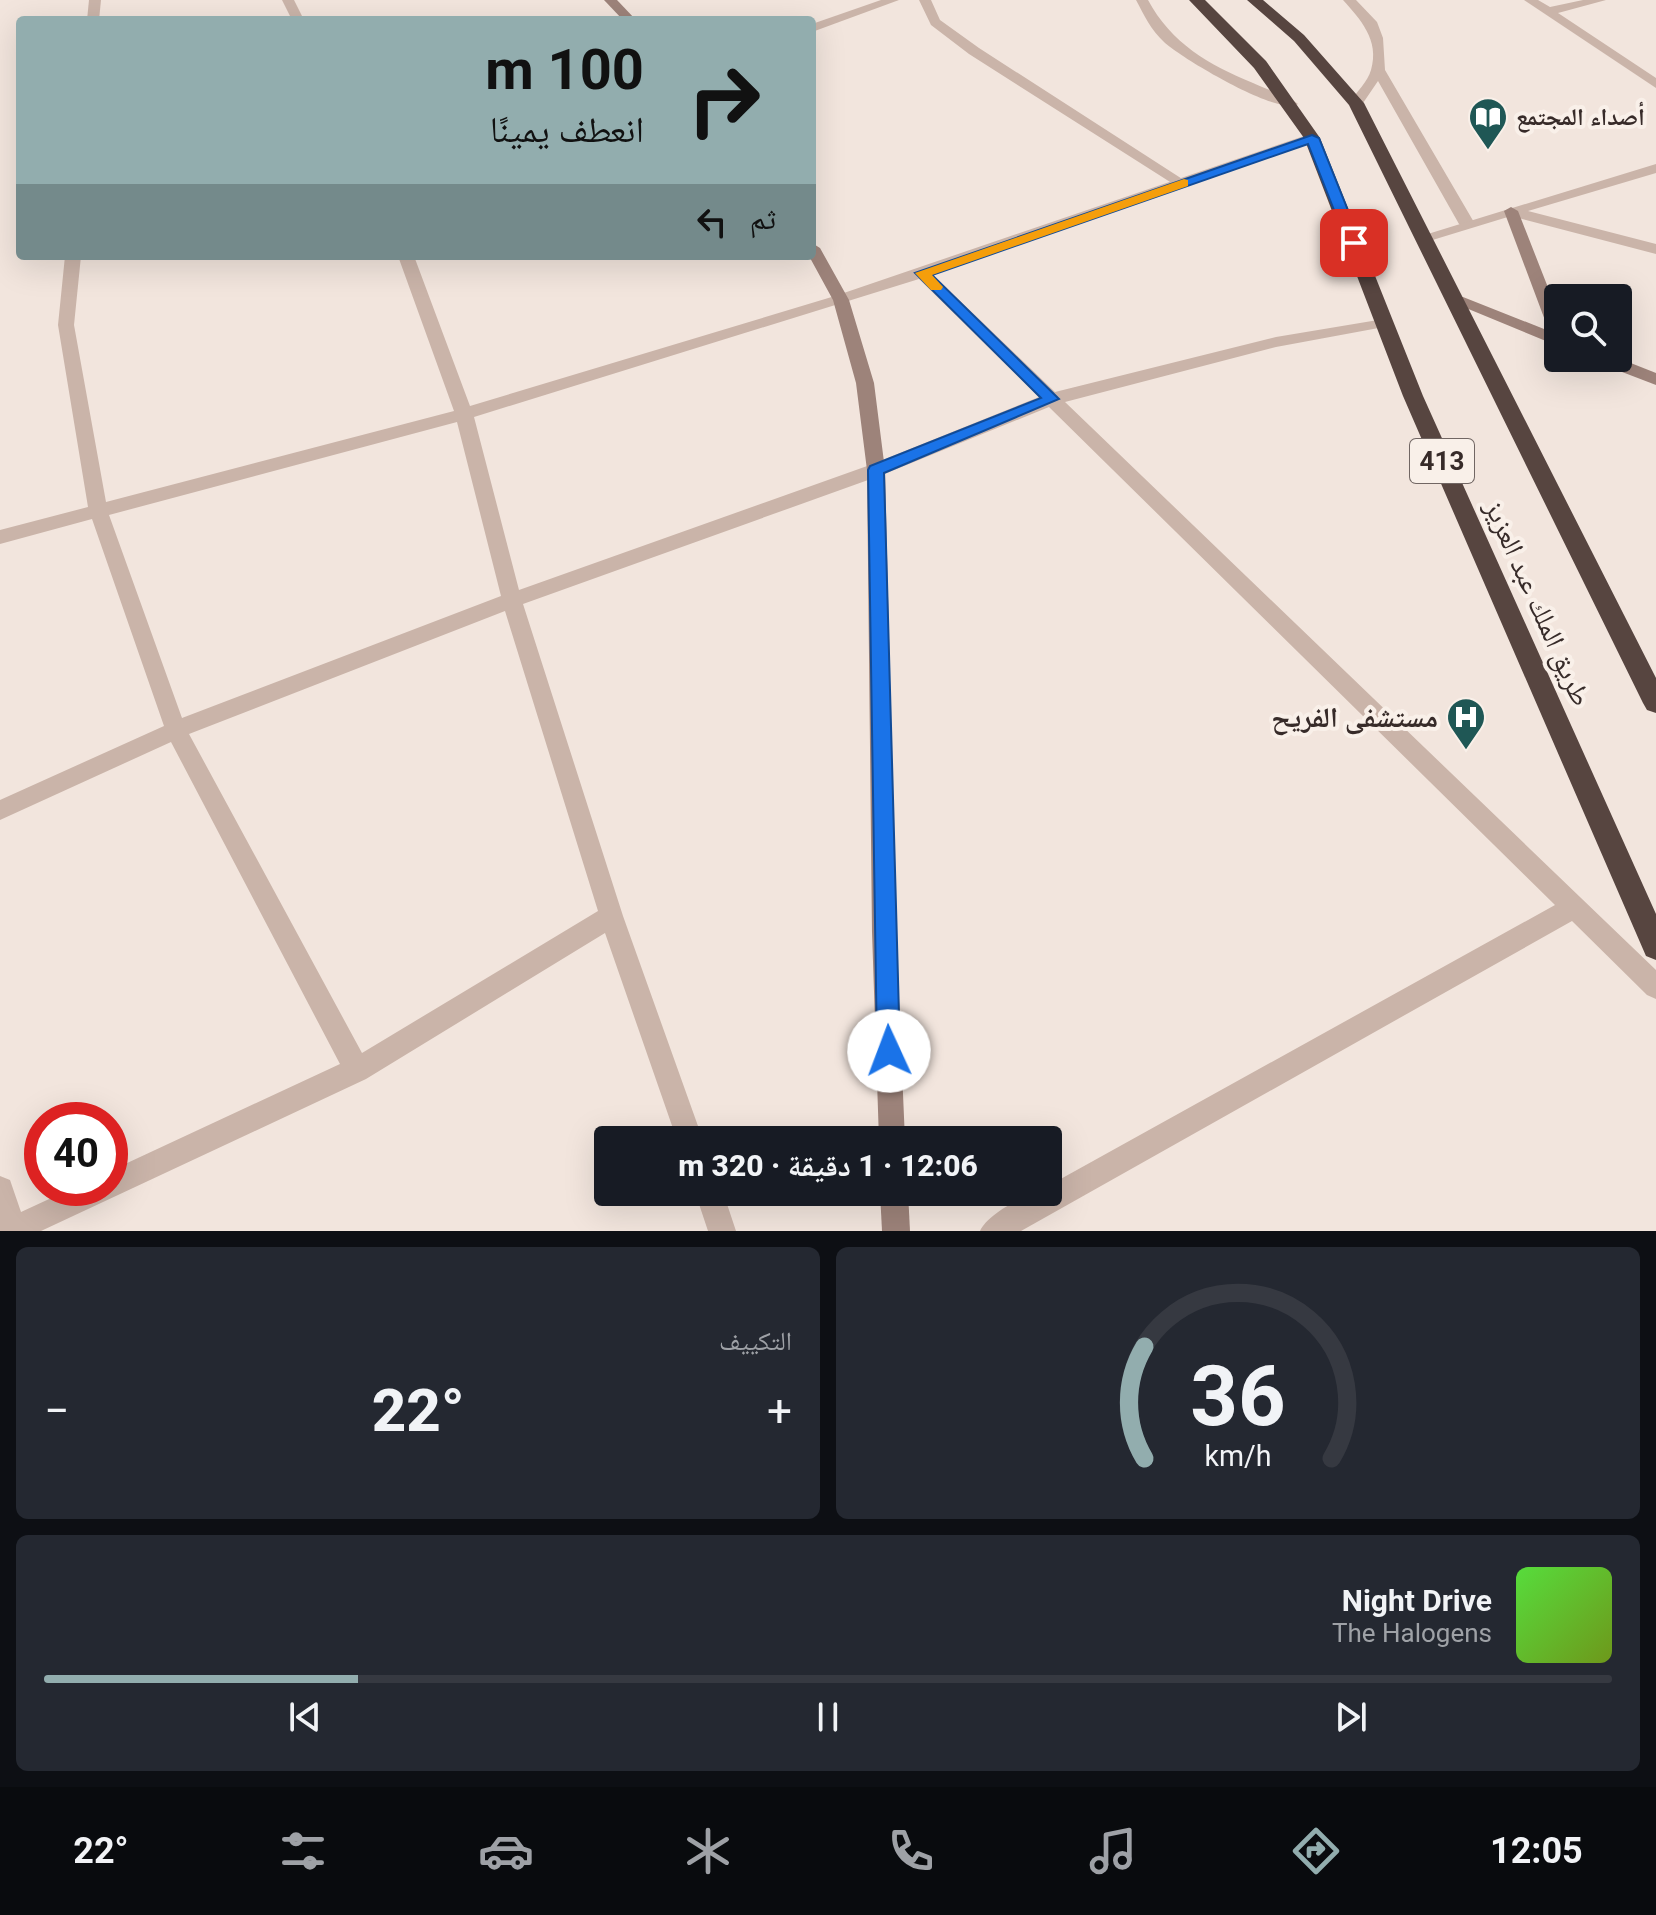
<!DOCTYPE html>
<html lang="ar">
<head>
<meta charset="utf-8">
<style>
	body { margin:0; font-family:Roboto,"Noto Naskh Arabic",sans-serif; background:#242831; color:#f1f3f6; direction:rtl; height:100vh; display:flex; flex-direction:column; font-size:30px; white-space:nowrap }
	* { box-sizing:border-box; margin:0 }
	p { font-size:26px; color:#9ea1a6 }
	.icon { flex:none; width:44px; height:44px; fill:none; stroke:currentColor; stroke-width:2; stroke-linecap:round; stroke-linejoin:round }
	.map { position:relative; height:1231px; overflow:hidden; direction:ltr }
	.side { display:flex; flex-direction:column; gap:16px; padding:16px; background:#0d0f14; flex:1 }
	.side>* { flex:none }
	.top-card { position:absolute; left:16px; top:16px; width:800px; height:244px; border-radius:8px; box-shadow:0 8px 32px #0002; direction:rtl; background:#92adae; color:#111; overflow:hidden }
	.buttons { position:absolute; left:1544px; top:284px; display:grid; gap:16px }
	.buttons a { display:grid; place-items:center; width:88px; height:88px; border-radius:8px; background:#171b24; box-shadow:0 8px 32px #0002; font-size:40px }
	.speed { position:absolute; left:24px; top:1102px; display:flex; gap:16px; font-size:40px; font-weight:700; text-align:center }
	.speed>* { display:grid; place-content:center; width:104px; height:104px; border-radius:50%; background:#171b24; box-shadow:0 8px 32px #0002; line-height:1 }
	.speed .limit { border:12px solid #d22; background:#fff; color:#111 }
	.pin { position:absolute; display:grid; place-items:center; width:68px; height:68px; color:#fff; margin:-34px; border-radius:16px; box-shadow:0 4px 12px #0006 }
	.me { position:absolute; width:88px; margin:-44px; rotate:358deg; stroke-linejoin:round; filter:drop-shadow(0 0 6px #0008) }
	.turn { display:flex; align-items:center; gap:28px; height:168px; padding:0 40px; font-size:36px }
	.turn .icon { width:104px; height:104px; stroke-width:2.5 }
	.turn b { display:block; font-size:56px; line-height:68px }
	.then { display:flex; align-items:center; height:76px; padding:0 40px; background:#0003; gap:16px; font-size:30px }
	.big { font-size:60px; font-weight:800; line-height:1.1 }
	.side .card { flex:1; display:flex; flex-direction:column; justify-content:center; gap:12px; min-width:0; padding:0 28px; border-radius:12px; background:#242831 }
	.side .dial { align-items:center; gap:0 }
	.dial svg { height:208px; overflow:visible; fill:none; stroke:#363941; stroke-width:7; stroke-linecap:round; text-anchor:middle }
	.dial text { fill:#f1f3f6; stroke:none }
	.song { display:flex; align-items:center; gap:24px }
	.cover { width:96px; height:96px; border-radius:12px; background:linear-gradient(135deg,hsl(110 70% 55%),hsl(80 70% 35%)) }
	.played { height:8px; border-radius:4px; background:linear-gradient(90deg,#92adae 20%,#363941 20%) }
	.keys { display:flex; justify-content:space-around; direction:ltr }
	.heat { display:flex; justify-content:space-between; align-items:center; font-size:44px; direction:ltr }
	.side .tiles { flex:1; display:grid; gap:16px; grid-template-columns:1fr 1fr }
	.card:last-child { grid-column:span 2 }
	.trip { position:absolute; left:594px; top:1126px; width:468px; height:80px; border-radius:8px; background:#171b24; box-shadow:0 8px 32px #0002; font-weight:800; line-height:80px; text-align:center; direction:rtl }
	.tab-bar { display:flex; height:128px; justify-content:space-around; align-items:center; background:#090b0e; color:#9ea1a6 }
	.tab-bar .icon { width:56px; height:56px }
	.tab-bar .active { color:#92adae }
	.tab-bar b { font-size:36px; color:#f1f3f6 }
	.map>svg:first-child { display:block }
</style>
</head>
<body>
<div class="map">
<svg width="1656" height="1231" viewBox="0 0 1656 1231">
	<rect width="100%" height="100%" fill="#f2e5dd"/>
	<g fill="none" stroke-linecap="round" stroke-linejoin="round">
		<g fill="#cab4a9" fill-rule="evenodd">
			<path d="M919,0H931L940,20L979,48L1190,184L1178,187L969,54L931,25Z"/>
			<path d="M1136,0H1148C1171,43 1209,65 1253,83C1267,90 1286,94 1298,104C1280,117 1181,58 1164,42C1151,30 1144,15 1136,0Z"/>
			<path d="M1343,0H1356L1377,22L1383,38L1385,70L1475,224L1472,227H1462L1459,224L1378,81L1361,106L1349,103C1356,93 1368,81 1371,70C1380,40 1360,19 1343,0Z"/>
		</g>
		<g fill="#cab4a9" fill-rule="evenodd">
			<path d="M89,0H101L99,20H87Z"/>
			<path d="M282,0H294L304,20H292Z"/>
			<path d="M881,0H899L812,32V24Z"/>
			<path d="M1524,0H1538L1550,7L1583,0H1606L1558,13L1656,78V88Z"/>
			<path d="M1307,135L1319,138L932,274L1055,392L1276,337L1390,318L1392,322L1384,327L1276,347L1065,402L1656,970V999L1647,995L1572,921L1021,1231H980C988,1213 1028,1192 1048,1192V1186L1555,905L1049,407L882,475L523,604L623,916L703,1140H677L605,933L366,1079L41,1231H0V1176L10,1180L21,1212L73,1188H110V1171L340,1064L171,742L0,820V800L164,726L92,519L0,544V530L88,507L58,325L65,256H81L74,325L106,502L454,411L398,256H414L470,406L835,296ZM919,279L1039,397L870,465L519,590L474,417ZM457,422L501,596L182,718L109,515ZM505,611L598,911L362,1053L189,734Z"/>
			<path d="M1656,164V173L1528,211L1656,244V254L1511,216L1426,242L1418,237Z"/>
			<path d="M695,1192H723L736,1231H708Z"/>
		</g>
		<g fill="#9d837a" fill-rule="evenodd">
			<path d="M604,0H617L636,20H623Z"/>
			<path d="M1511,207L1518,211L1558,313V346L1449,301L1451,297H1463L1549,331L1504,211Z"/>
			<path d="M812,243L820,248L849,300L874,383L885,470L896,932L905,1140H879L872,932L867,470L856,383L833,300L809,256H812Z"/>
			<path d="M1594,358H1618L1656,373V385L1596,362Z"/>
			<path d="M880,1192H908L910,1231H882Z"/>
		</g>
		<g fill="#574540" fill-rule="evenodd">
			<path d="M1189,0H1205L1266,61L1320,138L1423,396L1656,914V960L1646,956L1403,396L1304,138L1254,68Z"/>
			<path d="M1247,0H1263L1304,35L1364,103L1656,678V713L1647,710L1643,703L1349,105L1294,41Z"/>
		</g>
	</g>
	<path fill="#1a73e8" stroke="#114b97" stroke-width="2" d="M1312,135L1319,138L1361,243L1359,246L1347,243L1308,144L932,275L1059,399L884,473L900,1051L897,1059L889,1062L881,1059L877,1051L868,470L870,466L1041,398L915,273Z"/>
	<path fill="#f59e0b" d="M1184,179L1188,180V186L932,275L943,287L941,290H931L915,273Z"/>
	<defs>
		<g id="library-pin" transform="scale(2)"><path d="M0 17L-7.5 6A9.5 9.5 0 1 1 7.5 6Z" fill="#1f5755" stroke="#f9f0e9"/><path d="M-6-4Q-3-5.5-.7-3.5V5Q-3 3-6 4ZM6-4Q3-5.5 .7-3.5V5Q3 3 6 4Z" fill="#fff"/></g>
		<g id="hospital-pin" transform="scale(2)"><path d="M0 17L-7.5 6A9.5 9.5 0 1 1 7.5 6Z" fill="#1f5755" stroke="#f9f0e9"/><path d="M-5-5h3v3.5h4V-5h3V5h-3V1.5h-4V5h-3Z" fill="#fff"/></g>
	</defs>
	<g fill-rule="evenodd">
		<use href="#library-pin" x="1488" y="117"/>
		<use href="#hospital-pin" x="1466" y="717"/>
	</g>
	<g text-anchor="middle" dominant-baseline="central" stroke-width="8" stroke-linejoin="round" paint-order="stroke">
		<g font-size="24" font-weight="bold" fill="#372b29" stroke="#f9f0e9" text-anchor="start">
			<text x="1516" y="117">أصداء المجتمع</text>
		</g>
		<rect fill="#f9f0e9" stroke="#716663" stroke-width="2" x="1410" y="439" width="64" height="44" rx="6"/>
		<g font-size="26" font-weight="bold" fill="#372b29">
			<text x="1442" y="461">413</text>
		</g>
		<g font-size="28" fill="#372b29" stroke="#f9f0e9">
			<text transform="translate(1538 603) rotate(66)">طريق الملك عبد العزيز</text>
		</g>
		<g font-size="28" font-weight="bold" fill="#372b29" stroke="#f9f0e9" text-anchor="end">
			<text x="1438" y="717">مستشفى الفريح</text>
		</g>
	</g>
</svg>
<div class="buttons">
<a><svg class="icon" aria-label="search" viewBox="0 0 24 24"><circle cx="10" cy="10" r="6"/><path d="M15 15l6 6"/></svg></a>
</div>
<div class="speed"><div class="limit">40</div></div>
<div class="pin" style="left:1354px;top:243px;background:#d93025"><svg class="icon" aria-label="arrive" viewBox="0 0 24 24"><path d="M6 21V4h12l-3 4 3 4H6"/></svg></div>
<svg class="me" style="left:889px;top:1051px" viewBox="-20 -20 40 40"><circle r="19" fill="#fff"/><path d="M0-13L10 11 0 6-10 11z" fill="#1a73e8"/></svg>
<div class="trip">12:06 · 1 دقيقة · 320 m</div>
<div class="top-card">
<div class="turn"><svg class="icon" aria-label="right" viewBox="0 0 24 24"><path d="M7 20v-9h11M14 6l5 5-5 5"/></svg><div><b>100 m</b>انعطف يمينًا</div></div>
<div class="then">ثم<svg class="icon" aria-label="left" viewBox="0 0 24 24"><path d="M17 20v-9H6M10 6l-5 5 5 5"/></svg></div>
</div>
</div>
<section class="side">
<div class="tiles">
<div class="card dial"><svg viewBox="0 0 100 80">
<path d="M14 69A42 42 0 1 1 86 69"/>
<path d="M14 69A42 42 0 0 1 14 26" stroke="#92adae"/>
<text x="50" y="56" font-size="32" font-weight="700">36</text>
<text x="50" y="72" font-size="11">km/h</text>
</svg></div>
<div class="card"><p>التكييف</p>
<div class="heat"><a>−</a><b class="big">22°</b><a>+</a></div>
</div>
<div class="card">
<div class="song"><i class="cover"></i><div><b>Night Drive</b><p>The Halogens</p></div></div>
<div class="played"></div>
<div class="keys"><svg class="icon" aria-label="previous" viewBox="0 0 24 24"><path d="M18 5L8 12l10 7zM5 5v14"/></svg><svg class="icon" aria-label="pause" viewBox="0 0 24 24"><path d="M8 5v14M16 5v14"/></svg><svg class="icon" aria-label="next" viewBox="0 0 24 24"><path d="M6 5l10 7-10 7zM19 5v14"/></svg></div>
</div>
</div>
</section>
<nav class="tab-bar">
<b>12:05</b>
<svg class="icon active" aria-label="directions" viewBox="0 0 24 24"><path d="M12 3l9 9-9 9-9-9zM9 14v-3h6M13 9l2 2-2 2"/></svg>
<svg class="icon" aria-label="music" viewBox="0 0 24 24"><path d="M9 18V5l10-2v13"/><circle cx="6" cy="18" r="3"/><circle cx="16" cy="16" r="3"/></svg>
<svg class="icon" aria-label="phone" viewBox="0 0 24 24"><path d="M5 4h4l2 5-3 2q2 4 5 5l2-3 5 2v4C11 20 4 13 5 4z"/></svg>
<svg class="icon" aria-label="climate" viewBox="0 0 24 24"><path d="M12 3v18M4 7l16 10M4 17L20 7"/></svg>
<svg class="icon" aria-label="car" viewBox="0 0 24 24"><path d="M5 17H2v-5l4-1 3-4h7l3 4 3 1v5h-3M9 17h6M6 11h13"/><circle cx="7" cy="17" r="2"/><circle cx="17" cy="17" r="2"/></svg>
<svg class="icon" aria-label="filters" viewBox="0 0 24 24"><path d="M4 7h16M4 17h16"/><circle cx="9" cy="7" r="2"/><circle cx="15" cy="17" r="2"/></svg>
<b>22°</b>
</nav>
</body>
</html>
